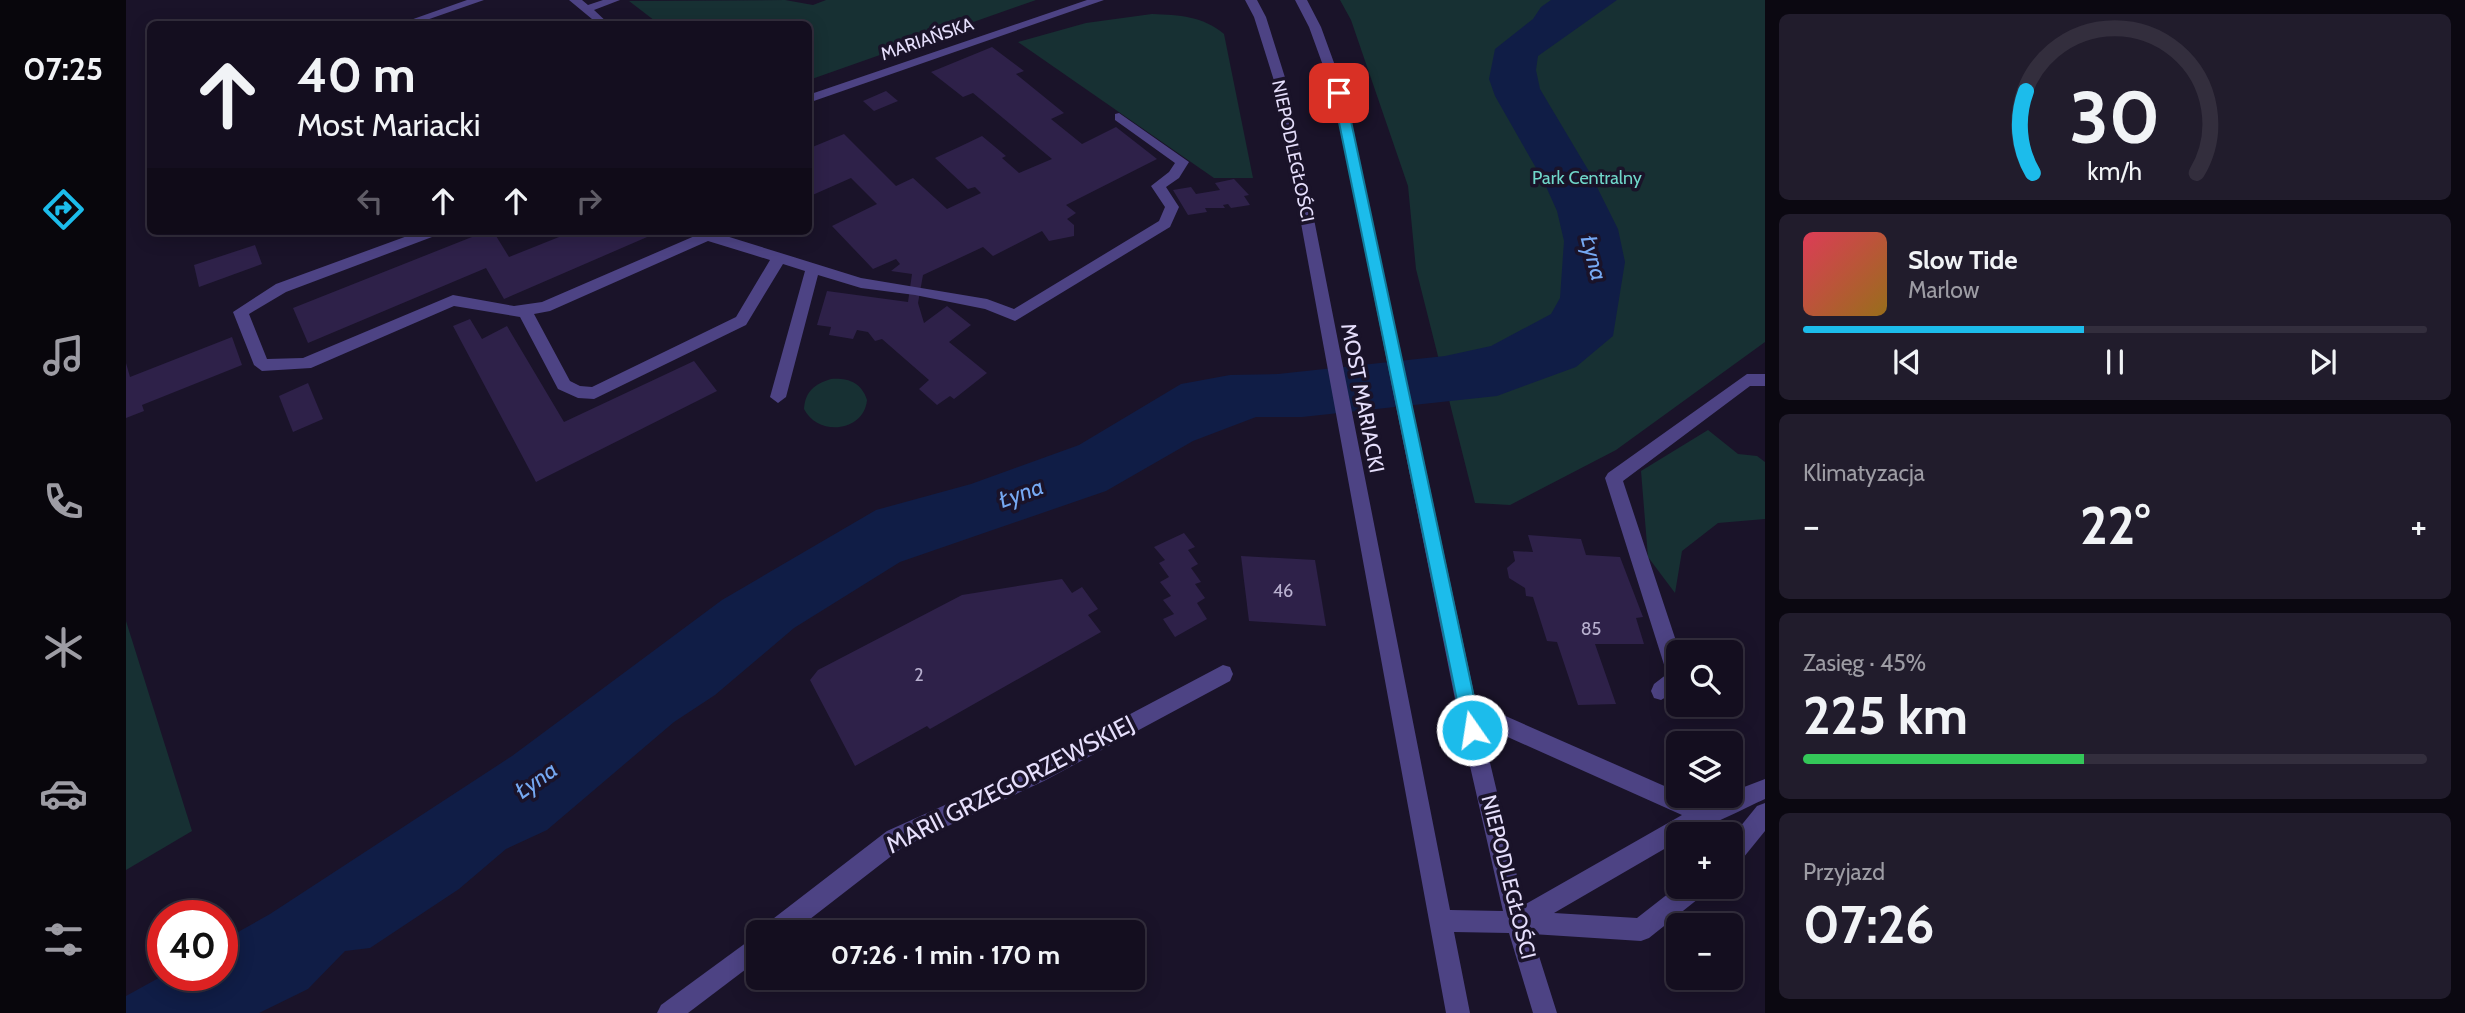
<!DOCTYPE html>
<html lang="pl">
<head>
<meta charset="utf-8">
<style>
	body { margin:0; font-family:Cabin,sans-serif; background:#211c2c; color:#f1f3f6; height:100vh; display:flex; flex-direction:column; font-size:26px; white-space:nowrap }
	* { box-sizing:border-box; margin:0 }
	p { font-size:23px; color:#9d9ca4 }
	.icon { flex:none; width:38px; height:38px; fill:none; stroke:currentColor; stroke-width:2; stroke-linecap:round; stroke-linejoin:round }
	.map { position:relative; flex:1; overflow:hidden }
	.panel { display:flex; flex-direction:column; gap:14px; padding:14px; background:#0b0811; width:700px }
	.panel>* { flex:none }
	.banner { position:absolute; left:21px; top:21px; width:665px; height:214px; border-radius:10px; box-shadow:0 4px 18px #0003,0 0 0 2px #332e3d; background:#140e1f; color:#f1f3f6; overflow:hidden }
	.fabs { position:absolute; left:1540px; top:640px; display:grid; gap:14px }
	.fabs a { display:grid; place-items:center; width:77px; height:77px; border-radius:10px; background:#140e1f; box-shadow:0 4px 18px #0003,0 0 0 2px #332e3d; font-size:35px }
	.speed { position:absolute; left:21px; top:900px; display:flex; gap:14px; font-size:35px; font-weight:700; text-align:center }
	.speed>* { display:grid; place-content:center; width:91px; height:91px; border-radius:50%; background:#140e1f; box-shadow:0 4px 18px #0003,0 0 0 2px #332e3d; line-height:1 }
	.speed .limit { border:10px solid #d22; background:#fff; color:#111 }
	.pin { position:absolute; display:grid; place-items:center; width:60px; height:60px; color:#fff; margin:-30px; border-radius:14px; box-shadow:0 4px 10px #0006 }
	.me { position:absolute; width:77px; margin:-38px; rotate:347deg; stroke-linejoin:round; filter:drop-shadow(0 0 5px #0008) }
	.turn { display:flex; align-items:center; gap:24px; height:147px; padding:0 35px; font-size:32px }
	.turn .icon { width:91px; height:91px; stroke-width:2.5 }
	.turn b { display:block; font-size:49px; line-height:60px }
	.lanes { display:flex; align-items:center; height:66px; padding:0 35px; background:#0003; justify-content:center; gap:35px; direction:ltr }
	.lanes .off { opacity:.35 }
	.big { font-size:52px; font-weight:700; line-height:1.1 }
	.panel .widget { flex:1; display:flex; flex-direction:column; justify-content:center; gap:10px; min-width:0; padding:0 24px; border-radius:10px; background:#211c2c }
	.panel .dial { align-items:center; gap:0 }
	.dial svg { height:182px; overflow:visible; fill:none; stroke:#332e3d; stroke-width:7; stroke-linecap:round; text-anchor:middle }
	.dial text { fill:#f1f3f6; stroke:none }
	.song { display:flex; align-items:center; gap:21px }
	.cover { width:84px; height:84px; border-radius:10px; background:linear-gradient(135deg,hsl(350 70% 55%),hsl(40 70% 35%)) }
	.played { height:7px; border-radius:4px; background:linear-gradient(90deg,#1cbceb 45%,#332e3d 45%) }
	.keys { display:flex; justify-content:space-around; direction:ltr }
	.heat { display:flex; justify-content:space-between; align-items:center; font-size:38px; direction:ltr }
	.charge { height:10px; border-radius:5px; background:linear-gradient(90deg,#34c759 45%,#332e3d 0) }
	.trip { position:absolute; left:620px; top:920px; width:399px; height:70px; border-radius:10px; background:#140e1f; box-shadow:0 4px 18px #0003,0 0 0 2px #332e3d; font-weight:700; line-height:70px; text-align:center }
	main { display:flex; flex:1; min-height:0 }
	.menu { display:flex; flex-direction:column; width:126px; justify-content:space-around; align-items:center; background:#08060c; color:#9d9ca4 }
	.menu .icon { width:49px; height:49px }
	.menu .current { color:#1cbceb }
	.menu b { font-size:32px; color:#f1f3f6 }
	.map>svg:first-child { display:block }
</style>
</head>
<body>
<main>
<nav class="menu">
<b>07:25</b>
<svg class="icon current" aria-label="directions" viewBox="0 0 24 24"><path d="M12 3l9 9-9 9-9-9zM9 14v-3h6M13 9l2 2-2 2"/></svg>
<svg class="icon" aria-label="music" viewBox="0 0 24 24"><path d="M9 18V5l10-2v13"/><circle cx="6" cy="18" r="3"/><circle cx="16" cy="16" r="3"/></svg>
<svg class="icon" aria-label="phone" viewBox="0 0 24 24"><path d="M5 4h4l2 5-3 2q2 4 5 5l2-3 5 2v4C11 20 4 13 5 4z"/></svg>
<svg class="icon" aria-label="climate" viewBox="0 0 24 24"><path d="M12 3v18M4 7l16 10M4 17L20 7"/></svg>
<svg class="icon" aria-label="car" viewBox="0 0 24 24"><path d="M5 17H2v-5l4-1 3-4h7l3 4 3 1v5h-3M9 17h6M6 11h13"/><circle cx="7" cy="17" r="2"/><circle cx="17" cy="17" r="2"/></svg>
<svg class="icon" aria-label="filters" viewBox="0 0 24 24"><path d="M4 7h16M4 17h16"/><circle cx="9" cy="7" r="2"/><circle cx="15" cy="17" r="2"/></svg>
</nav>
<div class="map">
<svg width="1639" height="1013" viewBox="0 0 1639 1013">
	<rect width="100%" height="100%" fill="#1a1329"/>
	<g fill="#173033">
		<path d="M659,0L687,5L700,0H910L683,80L682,24H533L503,1Z"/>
		<path d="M1214,0H1639V342L1490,450L1384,505L1349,503L1290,269L1282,186L1225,20Z"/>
		<path d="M1026,14C1054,15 1076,16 1098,34L1127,178H1088L892,42L960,23Z"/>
		<path d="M705,379C722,378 735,382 741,400C738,432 692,437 678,409C679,391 689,384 705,379Z"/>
		<path d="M1582,430L1612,454L1631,456L1639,462V519L1592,523L1556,551L1549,593L1522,557L1515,471Z"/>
		<path d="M0,621L66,831L0,870Z"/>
	</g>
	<path fill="#101d46" d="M1425,0H1491L1412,56L1410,70L1414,89L1464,173L1492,229L1499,262L1487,336L1450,367L1371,396L1176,417H1130L1067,441L980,491L774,562L668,628L589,695L548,722L421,830L380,849L333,889L244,948L219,951L182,989L133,1013H0V996L38,975H96V941L144,914L386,756L596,600L750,510L845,484L953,445L1055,384L1104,375L1152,374L1319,356L1365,346L1425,314L1434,298L1438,241L1431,211L1418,182L1369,96L1363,79L1369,49L1407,19L1415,7Z"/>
	<g fill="#2e2149">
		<path d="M866,47L898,71L890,74L938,113L925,119L956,144L990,127L1031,159L940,205L950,213L941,219L948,225V236L923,241L916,231L867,256L857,247L797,275L792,303L798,323L821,306L845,325L823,342L861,373L828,399L824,396L811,405L793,389L803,380L756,339L749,341L742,332L731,330L727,339L703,335L705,327L691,325L701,291L782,302L786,274L765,271L774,264L770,259L747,269L706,226L751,204L725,178L682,197V155L687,153L684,148L718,134L770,186L787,178L821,209L855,193L849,187L842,189L809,158L833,147L856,136L880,156L876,158L893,173L926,159L847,93L837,97L805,72Z"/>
		<path d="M760,91L772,101L748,111L737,101Z"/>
		<path d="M1108,179L1123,195L1118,196L1124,205L1105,208L1102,204L1097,205L1099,208H1079L1081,212L1062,215L1047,190L1065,187L1070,194L1094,190L1089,183Z"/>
		<path d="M361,231H367L383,257L448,231H535L378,299L360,268L182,343L167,308Z"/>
		<path d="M129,245L136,264L73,287L68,265Z"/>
		<path d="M344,319L356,339L381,326L438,422L568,361L591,391L410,482L327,326Z"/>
		<path d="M106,337L116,365L16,405L18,411L0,418V363L4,377Z"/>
		<path d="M182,383L197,419L167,432L153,396Z"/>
		<path d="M1058,533L1069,547L1062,550L1072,564L1065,568L1075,582L1069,584L1079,598L1071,603L1081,619L1049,637L1037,619L1048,614L1037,600L1045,596L1034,582L1043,577L1033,563L1039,560L1028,547Z"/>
		<path d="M1402,535L1455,539L1460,555L1494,557L1517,617L1510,618L1518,644H1469L1490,704L1452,705L1431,642L1421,641L1407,597L1400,596L1399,588L1383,578L1381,568L1389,561L1387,551L1407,552Z"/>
		<path d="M1115,556L1189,560L1200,626L1123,621Z"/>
		<path d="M936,579L946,593L956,587L972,609L962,615L975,632L804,729L801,726L729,766L684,680L692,670L836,595Z"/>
	</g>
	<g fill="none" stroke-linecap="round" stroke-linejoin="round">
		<g fill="#4d4384" fill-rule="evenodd">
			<path d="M341,0H358L289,24L276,23Z"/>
			<path d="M443,0H456L462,5L477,0H494L468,10L483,24H472Z"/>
			<path d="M961,0H978L682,103V95Z"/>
			<path d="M1119,0H1131L1140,17L1162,87L1324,910L1377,911L1331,709L1207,93L1183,27L1169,0H1181L1195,27L1219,93L1350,703L1552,792V796H1562L1578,803L1595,796H1605V792L1639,779V799C1621,807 1567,835 1552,835V841L1428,913L1511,918L1552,886L1580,887L1577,895L1523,938L1515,941L1406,934L1431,1013H1407L1383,933L1328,932L1344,1013H1320L1150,87L1128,17ZM1355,725L1556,815L1398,905Z"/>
			<path d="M993,113L1063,162L1053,178L1040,187L1053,207L1044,227L889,321L859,309L789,295L735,288L692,275L660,397L652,403L644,397L679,271L657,264L620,325L468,399L452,398L432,389L394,317L328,306L185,368L136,371L128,365L107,312L150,284L295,231H316L314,234L160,292L123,314L141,359L177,358L327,295L388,306L416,302L571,235L568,231H584L735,278L861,299L888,309L1033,221L1039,207L1025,186L1043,172L1049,163L989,120V114ZM582,241L644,260L610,317L466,387L454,386L444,381L408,314L424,311Z"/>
			<path d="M1621,374H1639V386H1624L1497,481L1554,653L1552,690L1535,700L1528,698L1525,691L1528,684L1541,674L1479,478L1482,473Z"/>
			<path d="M1097,665L1104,667L1107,674L1104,681L918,781L777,847L666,933H636L639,925L761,831L904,767Z"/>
			<path d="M1639,803V831L1613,863L1605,866V838L1631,806Z"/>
			<path d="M632,934V960L562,1013H531L535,1005Z"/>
		</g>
	</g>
	<path fill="#1cbceb" stroke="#127a99" stroke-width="2" d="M1213,90L1219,93L1355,730L1353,737L1346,739L1340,737L1337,730L1207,93Z"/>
	<g text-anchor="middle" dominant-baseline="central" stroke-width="7" stroke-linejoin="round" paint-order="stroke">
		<g font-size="18" fill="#e6dffc" stroke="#1a1329">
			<text transform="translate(801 39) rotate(-19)">MARIAŃSKA</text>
			<text transform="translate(1167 151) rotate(78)">NIEPODLEGŁOŚCI</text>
		</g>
		<g font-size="18" fill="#70d7ca" stroke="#1a1329">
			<text x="1461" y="178">Park Centralny</text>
		</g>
		<g font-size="18" fill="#b8b0cf">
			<text x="1157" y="591">46</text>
			<text x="1465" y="629">85</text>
			<text x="793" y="675">2</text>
		</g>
		<g font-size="21" fill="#e6dffc" stroke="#1a1329">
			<text transform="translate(1237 398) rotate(79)">MOST MARIACKI</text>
			<text transform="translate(1383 877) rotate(76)">NIEPODLEGŁOŚCI</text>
		</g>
		<g font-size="23" font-style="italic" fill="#76a9f3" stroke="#1a1329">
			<text transform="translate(1468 258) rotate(75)">Łyna</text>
			<text transform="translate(895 493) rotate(-20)">Łyna</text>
			<text transform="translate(410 780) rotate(-35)">Łyna</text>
		</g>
		<g font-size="24" fill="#e6dffc" stroke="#1a1329">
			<text transform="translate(884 784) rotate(-27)">MARII GRZEGORZEWSKIEJ</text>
		</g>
	</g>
</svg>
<div class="fabs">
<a><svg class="icon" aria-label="search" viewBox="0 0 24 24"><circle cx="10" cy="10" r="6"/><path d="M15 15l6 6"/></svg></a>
<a><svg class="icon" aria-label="layers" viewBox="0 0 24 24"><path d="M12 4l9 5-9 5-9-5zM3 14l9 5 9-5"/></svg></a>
<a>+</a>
<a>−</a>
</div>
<div class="speed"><div class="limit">40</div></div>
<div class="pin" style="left:1213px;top:93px;background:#d93025"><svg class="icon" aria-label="arrive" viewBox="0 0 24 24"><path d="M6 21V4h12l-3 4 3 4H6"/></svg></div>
<svg class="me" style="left:1346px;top:730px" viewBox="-20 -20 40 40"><circle r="17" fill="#1cbceb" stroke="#fff" stroke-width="3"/><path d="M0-11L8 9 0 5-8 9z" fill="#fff"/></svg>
<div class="trip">07:26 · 1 min · 170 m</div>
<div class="banner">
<div class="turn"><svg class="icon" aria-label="ahead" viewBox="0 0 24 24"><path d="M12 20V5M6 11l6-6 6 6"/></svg><div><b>40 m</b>Most Mariacki</div></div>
<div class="lanes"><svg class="icon off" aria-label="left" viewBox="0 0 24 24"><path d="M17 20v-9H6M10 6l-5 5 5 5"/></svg><svg class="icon" aria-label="ahead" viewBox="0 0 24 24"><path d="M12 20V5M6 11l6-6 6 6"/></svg><svg class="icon" aria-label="ahead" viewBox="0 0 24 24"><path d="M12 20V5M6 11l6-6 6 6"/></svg><svg class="icon off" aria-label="right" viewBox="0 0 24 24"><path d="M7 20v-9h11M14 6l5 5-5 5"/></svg></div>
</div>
</div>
<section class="panel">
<div class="widget dial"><svg viewBox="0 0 100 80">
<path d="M14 69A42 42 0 1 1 86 69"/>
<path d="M14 69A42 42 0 0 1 11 33" stroke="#1cbceb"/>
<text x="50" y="56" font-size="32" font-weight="700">30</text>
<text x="50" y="72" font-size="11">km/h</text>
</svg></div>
<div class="widget">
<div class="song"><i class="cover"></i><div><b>Slow Tide</b><p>Marlow</p></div></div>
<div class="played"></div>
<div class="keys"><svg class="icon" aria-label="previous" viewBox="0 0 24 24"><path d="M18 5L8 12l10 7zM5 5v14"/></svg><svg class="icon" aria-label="pause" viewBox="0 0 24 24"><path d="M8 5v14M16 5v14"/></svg><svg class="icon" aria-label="next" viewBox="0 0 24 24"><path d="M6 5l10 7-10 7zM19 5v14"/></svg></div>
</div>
<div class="widget"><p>Klimatyzacja</p>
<div class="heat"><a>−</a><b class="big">22°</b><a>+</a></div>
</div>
<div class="widget"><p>Zasięg · 45%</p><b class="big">225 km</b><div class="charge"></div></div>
<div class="widget"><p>Przyjazd</p><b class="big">07:26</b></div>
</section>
</main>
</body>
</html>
